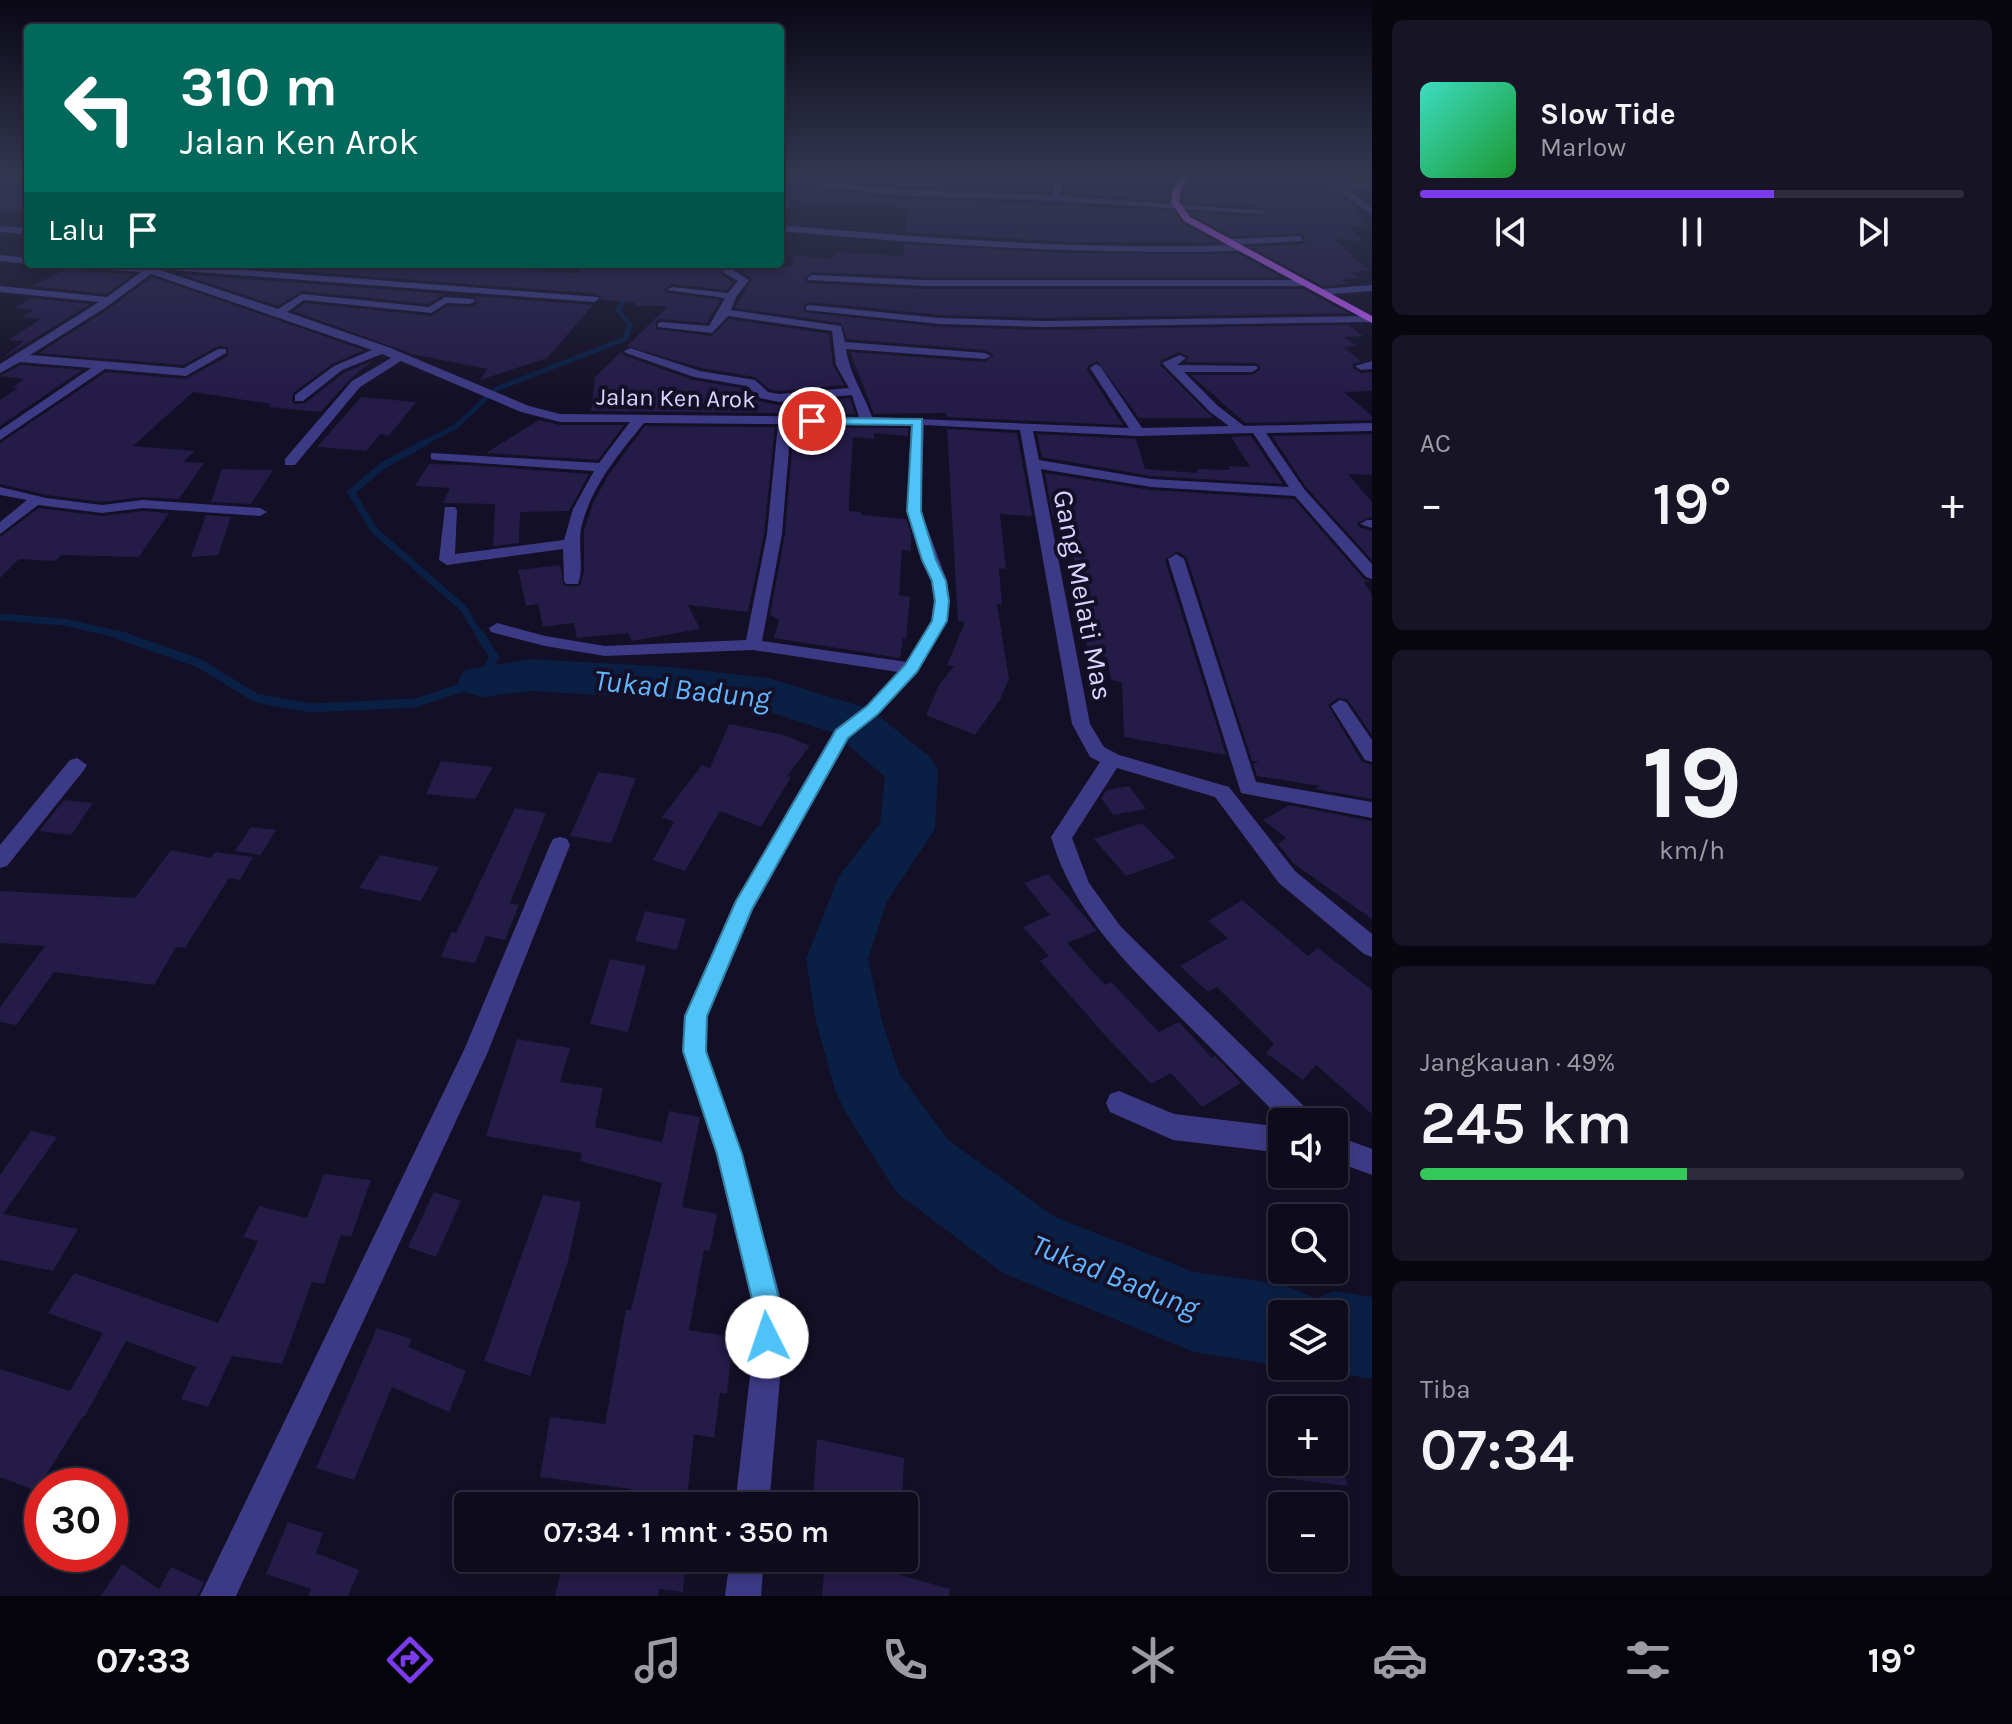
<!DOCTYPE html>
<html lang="id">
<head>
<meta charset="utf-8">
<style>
	body { margin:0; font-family:Karla,sans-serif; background:#171425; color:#f1f3f6; height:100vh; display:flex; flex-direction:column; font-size:30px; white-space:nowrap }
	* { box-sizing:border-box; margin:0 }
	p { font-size:26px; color:#9b9ba3 }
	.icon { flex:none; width:44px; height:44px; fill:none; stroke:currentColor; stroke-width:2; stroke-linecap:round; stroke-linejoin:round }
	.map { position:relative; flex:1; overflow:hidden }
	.details { display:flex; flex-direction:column; gap:20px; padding:20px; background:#08060f; width:640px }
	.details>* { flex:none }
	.hud { position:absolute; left:24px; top:24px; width:760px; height:244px; border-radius:8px; box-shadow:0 4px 12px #0003,0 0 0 2px #2e2b3b; background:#00695c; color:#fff; overflow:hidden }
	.buttons { position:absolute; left:1268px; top:1108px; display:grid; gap:16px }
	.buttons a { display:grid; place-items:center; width:80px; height:80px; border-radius:8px; background:#0e0b1c; box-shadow:0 4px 12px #0003,0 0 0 2px #2e2b3b; font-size:40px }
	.speed { position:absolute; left:24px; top:1468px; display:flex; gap:16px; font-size:40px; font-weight:700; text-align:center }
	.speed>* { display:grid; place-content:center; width:104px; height:104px; border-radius:50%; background:#0e0b1c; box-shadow:0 4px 12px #0003,0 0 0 2px #2e2b3b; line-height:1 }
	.speed .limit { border:12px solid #d22; background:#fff; color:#111 }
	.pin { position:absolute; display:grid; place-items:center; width:68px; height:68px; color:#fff; margin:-34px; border:4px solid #fff; border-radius:50%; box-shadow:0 2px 8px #0007 }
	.me { position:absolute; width:88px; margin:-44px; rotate:356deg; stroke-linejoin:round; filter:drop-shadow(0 0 6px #0008) }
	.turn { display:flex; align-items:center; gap:28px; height:168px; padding:0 24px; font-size:36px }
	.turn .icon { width:104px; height:104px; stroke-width:2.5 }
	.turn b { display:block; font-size:56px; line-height:68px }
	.then { display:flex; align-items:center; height:76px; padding:0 24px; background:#0003; gap:16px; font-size:30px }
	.big { font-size:60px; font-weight:600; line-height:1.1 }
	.details .widget { flex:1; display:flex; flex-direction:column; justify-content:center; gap:12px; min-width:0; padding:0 28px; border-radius:12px; background:#171425 }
	.details .dial { align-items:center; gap:0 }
	.dial b { font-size:104px; line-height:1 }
	.song { display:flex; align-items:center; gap:24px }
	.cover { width:96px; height:96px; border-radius:12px; background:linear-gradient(135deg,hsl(170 70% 55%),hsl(130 70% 35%)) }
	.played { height:8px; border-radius:4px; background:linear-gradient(90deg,#7c3aed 65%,#2e2b3b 65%) }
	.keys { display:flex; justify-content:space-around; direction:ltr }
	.heat { display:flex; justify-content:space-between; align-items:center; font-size:44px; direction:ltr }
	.charge { height:12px; border-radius:6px; background:linear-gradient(90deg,#34c759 49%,#2e2b3b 0) }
	.trip { position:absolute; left:454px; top:1492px; width:464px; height:80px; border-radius:8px; background:#0e0b1c; box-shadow:0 4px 12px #0003,0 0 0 2px #2e2b3b; font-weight:600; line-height:80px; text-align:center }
	.tab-bar { display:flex; height:128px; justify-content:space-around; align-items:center; background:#06040b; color:#9b9ba3 }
	.tab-bar .icon { width:56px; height:56px }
	.tab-bar .selected { color:#7c3aed }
	.tab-bar b { font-size:36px; color:#f1f3f6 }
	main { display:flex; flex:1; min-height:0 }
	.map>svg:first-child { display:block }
</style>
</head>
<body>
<main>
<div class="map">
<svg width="1372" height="1596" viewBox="0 0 1372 1596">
	<rect width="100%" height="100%" fill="#130f26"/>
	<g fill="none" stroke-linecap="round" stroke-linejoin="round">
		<path stroke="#0a1f44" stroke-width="5" d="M422,444L455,427L496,389L625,339L630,325L618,310L627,294"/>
		<g stroke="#0a1f44" stroke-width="7">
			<path d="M426,442L384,465L351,492L374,530L463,608L481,637"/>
			<path d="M0,617L64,622L128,637"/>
		</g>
		<path stroke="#0a1f44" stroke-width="9" d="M119,635L199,663L256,698L310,708L415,703L482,681L494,657L480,635"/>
		<path fill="#0a1f44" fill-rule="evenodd" d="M530,659L669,667L768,678L870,709L931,758L938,771L935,829L887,901L868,959L882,1021L899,1073L948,1140L1055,1217L1194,1272L1282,1284L1311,1296L1312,1300L1334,1291L1372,1297V1379L1334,1373L1318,1366H1334V1314H1282V1366L1194,1352L1003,1273L896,1192L846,1113L835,1090L816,1021L806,959L839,876L880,824L885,777L834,733L764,710L669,699L530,691L482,697L465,692L458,681L465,670Z"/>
	</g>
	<g fill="#241b47">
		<path d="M28,176V208L19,212L0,211V184Z"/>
		<path d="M812,176H1017L1052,178L1050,192L890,186Z"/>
		<path d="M1073,176H1180L1171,186L1168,201L1064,193L1066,179H1075Z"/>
		<path d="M1195,176H1322L1326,185L1359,209H1353L1369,227L1348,225L1362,241L1334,239L1369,271L1350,272L1362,278L1342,280L1348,284L1323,286L1251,247L1303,244L1306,241L1303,234L1231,236L1192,215L1190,212L1263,217L1270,211L1267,208L1183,202L1184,189Z"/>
		<path d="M791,182L797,186L890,198L1174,211L1183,224L1217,242H1067L905,232L908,208L790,200L785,195Z"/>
		<path d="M904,244L1066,253L1239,254L1281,277H924L812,272L804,279L808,283L924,289H1303L1348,313L1043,318L940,315L810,302L804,304V312L940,327L1043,330L1348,325L1363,336L1344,337L1357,346L1343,347L1361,361L1352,364L1353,368L1361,373L1372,372V391L1344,392L1372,416V420L1245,423L1191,375H1252L1260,370V366L1256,363L1186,362L1189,357L1179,352L1161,360L1160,365L1213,418H1139L1097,361L1088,366L1087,370L1123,425L946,417V413L874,414L850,352L985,362L994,355L985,350L847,339L841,323L735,308L752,279L735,266L791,267L794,256L833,259L835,252L903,256Z"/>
		<path d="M208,264H431L430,266L580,273V264H714L719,265L723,276L733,282L727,290L672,284L664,289L667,293L720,300L707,323L661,319L656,321V329L712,336L729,319L829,334L833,365L844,385L779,391L769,389L755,377L701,368L627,346L668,306H634L635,302L602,300L598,294Z"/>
		<path d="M64,270L133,274L106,294L33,286Z"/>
		<path d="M181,274L593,305L547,358L480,380L487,369L412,354L294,311L305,303L431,316L448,306L472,307L478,302L474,296L445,294L428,304L302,291L278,306Z"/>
		<path d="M152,277L364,350L332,364L293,393L292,401L295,404L305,403L344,373L372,361L350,379L321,412L268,407L271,404L193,392L133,446L195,451L183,462L204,463L179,499L143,497L102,502L47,495L0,484V443L106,372L186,379L228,356V347L218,346L183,365L39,353L107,310Z"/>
		<path d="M32,298L90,304L0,360L24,341L9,340L41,319L22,317L33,310L14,308Z"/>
		<path d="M621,352L625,356L693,380L746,389L759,401L778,405L850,398L855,414L591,411L595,377Z"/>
		<path d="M21,365L82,370L0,426V400L18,388H12L24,379L0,376Z"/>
		<path d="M361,397L416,402L389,436L380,434L366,451L317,447Z"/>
		<path d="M539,420L560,425H624L598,460L486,453Z"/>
		<path d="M645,426L775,427L764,534L748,612L688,605L700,629L632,641L628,633L577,638L574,623L543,627L538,604L526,606L518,570L560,565L564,586H580L584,572V530L594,501L609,474Z"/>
		<path d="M794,427L908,428V436L874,433V439L853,437L849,500V511L861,512V515L906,519L911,533V551L902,550L899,595L910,597L906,639L903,638L900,658L774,638L779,620L770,615L785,534Z"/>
		<path d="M947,429L1017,433L1032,516L1000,514L1006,569L999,568L1002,604H997L1009,679L1000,700L975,735L926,715L939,685L954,666L947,665L965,622L958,621Z"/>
		<path d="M1037,434L1136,439L1145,469L1198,473L1197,469L1230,470L1228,466L1250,467L1231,437L1251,436L1283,484L1151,476L1042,457Z"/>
		<path d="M1372,434V475L1348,474L1372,502V517L1357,523L1359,527L1372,531V560L1306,487L1272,436Z"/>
		<path d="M429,464L468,465L589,474L569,511L520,512L519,543L493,546L495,504L443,503L450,488L415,486Z"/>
		<path d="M222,469L273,470L251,504L211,502Z"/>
		<path d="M1045,473L1151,490L1294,499L1364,579L1372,582H1364L1372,595V735L1347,699L1338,698L1328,705L1362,762L1372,765V799L1315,789L1320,786L1257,776L1253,764L1259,762L1252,761L1187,558L1178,551L1165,560L1226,755L1124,737L1122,682L1111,680L1107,657L1090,655L1074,605L1084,606L1069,535H1064L1060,518H1053Z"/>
		<path d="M39,508L102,516L143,511L169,513L139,557L61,555L55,561L19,559L0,578V537Z"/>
		<path d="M206,515L231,517L218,555L191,557Z"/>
		<path d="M729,724L784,735L810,746L787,776L791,777L761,827L720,811L685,871L653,860L674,822L662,817L702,765L710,768Z"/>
		<path d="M441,761L493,767L475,799L426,794Z"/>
		<path d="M598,772L636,778L611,843L570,836Z"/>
		<path d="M1129,786L1146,809L1113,815L1101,798L1107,790Z"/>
		<path d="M64,800L93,803L71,835L39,831Z"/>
		<path d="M1289,805L1372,821V919L1293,863L1278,844L1286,838L1263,820Z"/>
		<path d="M515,808L546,813L510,903L519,905L505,940L486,936L475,963L441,957L451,932L456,933Z"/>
		<path d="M1142,823L1176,858L1126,876L1094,839Z"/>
		<path d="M251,827L276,830L261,855L235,851Z"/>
		<path d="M171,850L211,858L215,852L253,857L240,880L229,878L185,948L176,947L154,985L54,972L16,1025L0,1022V1007L45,946L0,943V891L135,898Z"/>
		<path d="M380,855L439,867L421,901L359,888Z"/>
		<path d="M1048,874L1097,931L1067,943L1105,985L1111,982L1159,1032L1179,1022L1212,1058L1215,1056L1241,1083L1202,1107L1171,1073L1151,1084L1103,1033L1040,961L1049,956L1023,927L1050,915L1024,883Z"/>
		<path d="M1242,900L1308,956L1318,948L1372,990V1114L1316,1065L1303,1080L1266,1053L1274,1044L1217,987L1208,992L1180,966L1228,938L1208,921Z"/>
		<path d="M645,911L686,919L677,950L635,941Z"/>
		<path d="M610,959L646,966L628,1032L590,1024Z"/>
		<path d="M517,1039L570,1048L560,1082L603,1088L595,1127L662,1142L669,1111L700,1117L682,1207L717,1214L710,1251L704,1250L689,1330L733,1337L727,1394L720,1393L714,1438L694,1434L686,1506H630L631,1489L540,1477L550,1417L605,1424L626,1310H631L662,1183L580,1161L582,1153L486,1136Z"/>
		<path d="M31,1131L57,1137L3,1214L78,1229L53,1271L0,1260V1175Z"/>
		<path d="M324,1174L371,1180L351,1237L341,1235L324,1284L312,1282L282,1364L232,1356L208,1407L181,1399L196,1367L126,1341L85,1416H83L36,1491L0,1477V1369L70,1391L103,1333L48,1313L74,1273L218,1323L258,1241L243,1237L259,1206L307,1218Z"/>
		<path d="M434,1192L461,1201L436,1257L408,1247Z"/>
		<path d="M543,1195L581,1202L568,1261L530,1376L484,1361Z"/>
		<path d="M377,1328L412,1339L408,1347L466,1371L449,1412L392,1387L354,1480L316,1468Z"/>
		<path d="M817,1439L904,1458L902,1506H854L813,1497Z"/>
		<path d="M1277,1462H1341L1348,1486L1276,1477Z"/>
		<path d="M288,1522L323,1533L316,1553L359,1570L348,1596H308L311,1589L266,1574Z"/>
		<path d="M564,1558H686L683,1592L659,1589L658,1596H555Z"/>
		<path d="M825,1558H840L950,1589L949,1596H822Z"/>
		<path d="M122,1564L159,1589L171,1567L204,1582L197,1596H101Z"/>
	</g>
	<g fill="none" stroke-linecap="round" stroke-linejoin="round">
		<g fill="#3d3a85" fill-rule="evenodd">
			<path d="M793,176L890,189L1053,195L1055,176H1063L1061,196L1267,211L1263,214L1057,201L890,195L797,183L793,181Z"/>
			<path d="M1325,176H1333L1338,183L1372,185V189L1345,188L1372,208V215L1328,183Z"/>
			<path d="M780,194L790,204L780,221Z"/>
			<path d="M780,225C933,239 1085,250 1239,245L1244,248L1239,251C1085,255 933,245 780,231Z"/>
			<path d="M0,226L28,228V234L0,232Z"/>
			<path d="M1300,236L1303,241L1227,245L1222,242L1227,239Z"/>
			<path d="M0,255L28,258V264L0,261Z"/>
			<path d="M55,264L148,267L169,264L598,297L599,299L594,302L157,269L278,309L302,294L429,307L445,297L474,299L475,301L470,304L447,303L431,313L304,300L287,312L388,347L529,406L560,414L859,417L852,395L779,402L760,398L747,386L694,377L626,353L624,351L630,348L700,371L755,380L768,392L779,394L849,388L836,365L832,331L728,316L712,333L658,327V323L662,322L709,326L725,298L667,290L672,287L728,293L738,281L724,273L722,264H732L733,270L749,280L736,297L731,310L841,326L845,342L985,353L991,356L985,359L846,349C849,373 864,394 872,417L1129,428L1090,368L1096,364L1100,366L1142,428L1229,426L1210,412L1162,363L1180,355L1186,358L1177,365L1256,366L1258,368L1252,372H1184L1218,406L1244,426L1372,423V431L1266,433L1304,489L1372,564V579L1366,577L1295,496L1151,487L1041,469L1090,724L1104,747L1119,755L1229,787L1295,871L1372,934V957L1364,954L1279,883L1215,797L1117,768L1072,838L1089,883L1121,927L1311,1113L1315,1122H1284C1251,1089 1218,1055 1185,1022C1129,966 1074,915 1051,837L1100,762L1090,757L1072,724L1020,430L924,425L921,511L947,581L950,601L947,621L918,672L878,714L849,738L753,910L708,1016L706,1051L742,1154L780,1295L781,1367L769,1506H735L751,1367L750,1295L716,1154L682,1051L684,1016L735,901L835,729L866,706L898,672L753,650L605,656L545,646L491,632L489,628L497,623L545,636L605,646L746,640L767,534L778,424L644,423C618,455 590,488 581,529C578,547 584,569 578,584H566L564,581L563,549L447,565L439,560L445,507H455L457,510L455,554L564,540L573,509L594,471L436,460L431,459V453L599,463L630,422H560L521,412L401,361L360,387L295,465H285V459L352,381L391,358L382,354L342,370L303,401H295V395L334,366L372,350L151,274L105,308L30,355L184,368L218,349H226V353L186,376L105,369L0,440V430L91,368L20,362L0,373V364L99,302L0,292V286L107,297L141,272L60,267ZM791,424L911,425L907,511L931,581L934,601L931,621L907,662L762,641L782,534ZM1033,431L1138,436L1253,433L1289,487L1151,479L1039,460Z"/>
			<path d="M812,275L924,280H1303L1308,283L1303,286H924L808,280L807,278Z"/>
			<path d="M1372,285V291L1321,295L1316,292L1321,289Z"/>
			<path d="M810,305L940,318L1043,321L1370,316L1372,322L1043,327L940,324L806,310V306Z"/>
			<path d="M1372,361V369L1361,370L1355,366Z"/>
			<path d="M0,487L46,498L102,505L143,500L260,508L267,512L260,516L143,508L102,513L38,505L0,534V522L27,500L0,495Z"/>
			<path d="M1367,520H1372V528L1360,524Z"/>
			<path d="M1176,554L1184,559L1256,782L1372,802V818L1241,793L1168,559Z"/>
			<path d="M1340,700L1346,702L1372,740V762L1365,760L1331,706Z"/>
			<path d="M77,758L87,765L84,770L7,866L0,868V845L70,760Z"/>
			<path d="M560,837L567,839L570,845L487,1054L236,1596H200L464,1050L550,845L553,839Z"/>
			<path d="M1119,1091L1174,1114L1282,1127V1153L1173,1140L1110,1112L1106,1103L1110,1094Z"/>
			<path d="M1334,1135L1372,1149V1175L1334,1161Z"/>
			<path d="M730,1558H764L761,1596H725Z"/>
		</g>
		<path fill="#c25bff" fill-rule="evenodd" d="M1184,176H1192L1181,188L1179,202L1190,217L1372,316V323L1184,221L1171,202L1173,188Z"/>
	</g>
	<linearGradient id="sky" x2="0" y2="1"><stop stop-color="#0a0815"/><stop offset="0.44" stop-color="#333752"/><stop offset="1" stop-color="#333752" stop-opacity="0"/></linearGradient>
	<rect width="1372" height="399" fill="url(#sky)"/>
	<path fill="#4fc3f7" stroke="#337fa1" stroke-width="2" d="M812,418L922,419L921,511L936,560L946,581L949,601L947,621L917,672L878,714L848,738L752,909L707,1016L706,1051L742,1154L778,1295L781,1337L777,1347L767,1351L758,1347L754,1337L751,1295L717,1154L683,1051L685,1016L736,901L836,730L867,706L905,665L932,621L935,601L932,581L922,560L907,511L912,425L808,424V419Z"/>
	<g text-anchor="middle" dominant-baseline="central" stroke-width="8" stroke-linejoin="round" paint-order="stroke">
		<g font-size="24" fill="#d9d4ff" stroke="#130f26">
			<text transform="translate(676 398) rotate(1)">Jalan Ken Arok</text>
		</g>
		<g font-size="28" fill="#d9d4ff" stroke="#130f26">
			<text transform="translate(1083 595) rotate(79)">Gang Melati Mas</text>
		</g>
		<g font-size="30" font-style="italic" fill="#62b6ff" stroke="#130f26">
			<text transform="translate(682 689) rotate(6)">Tukad Badung</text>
			<text transform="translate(1115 1276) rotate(22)">Tukad Badung</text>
		</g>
	</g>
</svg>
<div class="buttons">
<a><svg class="icon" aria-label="sound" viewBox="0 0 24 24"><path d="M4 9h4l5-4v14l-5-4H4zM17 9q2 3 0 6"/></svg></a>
<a><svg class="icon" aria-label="search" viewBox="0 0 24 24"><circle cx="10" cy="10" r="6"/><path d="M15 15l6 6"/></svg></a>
<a><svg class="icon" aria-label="layers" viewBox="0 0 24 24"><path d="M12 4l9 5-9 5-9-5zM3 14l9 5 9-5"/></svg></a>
<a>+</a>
<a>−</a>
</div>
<div class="speed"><div class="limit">30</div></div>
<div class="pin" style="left:812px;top:421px;background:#d93025"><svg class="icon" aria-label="arrive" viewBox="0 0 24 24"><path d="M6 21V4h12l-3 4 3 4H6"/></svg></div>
<svg class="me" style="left:767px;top:1337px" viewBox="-20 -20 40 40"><circle r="19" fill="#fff"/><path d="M0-13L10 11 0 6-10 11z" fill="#4fc3f7"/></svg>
<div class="trip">07:34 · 1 mnt · 350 m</div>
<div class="hud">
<div class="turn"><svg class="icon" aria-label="left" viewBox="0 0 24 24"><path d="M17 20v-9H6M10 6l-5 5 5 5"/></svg><div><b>310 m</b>Jalan Ken Arok</div></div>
<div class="then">Lalu<svg class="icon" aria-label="arrive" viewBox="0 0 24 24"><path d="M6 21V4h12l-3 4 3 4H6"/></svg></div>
</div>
</div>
<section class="details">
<div class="widget">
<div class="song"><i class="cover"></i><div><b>Slow Tide</b><p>Marlow</p></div></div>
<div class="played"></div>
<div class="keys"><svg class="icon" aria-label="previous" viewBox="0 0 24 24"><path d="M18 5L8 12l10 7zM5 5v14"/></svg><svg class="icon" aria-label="pause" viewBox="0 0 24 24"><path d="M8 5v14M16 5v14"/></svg><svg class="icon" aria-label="next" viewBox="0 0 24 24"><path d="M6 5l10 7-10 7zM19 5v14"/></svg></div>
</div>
<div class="widget"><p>AC</p>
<div class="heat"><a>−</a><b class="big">19°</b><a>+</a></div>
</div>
<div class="widget dial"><b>19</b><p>km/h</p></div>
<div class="widget"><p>Jangkauan · 49%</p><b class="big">245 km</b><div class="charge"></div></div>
<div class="widget"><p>Tiba</p><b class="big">07:34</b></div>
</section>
</main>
<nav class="tab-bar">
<b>07:33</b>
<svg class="icon selected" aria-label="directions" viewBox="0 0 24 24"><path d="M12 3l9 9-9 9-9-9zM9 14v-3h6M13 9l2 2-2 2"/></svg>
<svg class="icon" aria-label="music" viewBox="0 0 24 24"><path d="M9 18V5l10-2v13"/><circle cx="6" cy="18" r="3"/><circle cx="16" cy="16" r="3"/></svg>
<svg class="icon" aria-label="phone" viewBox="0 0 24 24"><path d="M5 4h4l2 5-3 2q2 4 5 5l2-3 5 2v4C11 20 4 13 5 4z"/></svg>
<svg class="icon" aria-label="climate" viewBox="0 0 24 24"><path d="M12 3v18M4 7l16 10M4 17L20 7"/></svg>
<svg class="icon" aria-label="car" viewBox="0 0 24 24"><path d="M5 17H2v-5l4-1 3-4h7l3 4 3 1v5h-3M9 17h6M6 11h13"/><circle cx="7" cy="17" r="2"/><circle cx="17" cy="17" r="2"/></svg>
<svg class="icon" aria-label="filters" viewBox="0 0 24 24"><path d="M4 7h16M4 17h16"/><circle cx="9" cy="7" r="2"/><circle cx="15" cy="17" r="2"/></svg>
<b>19°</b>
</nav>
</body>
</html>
